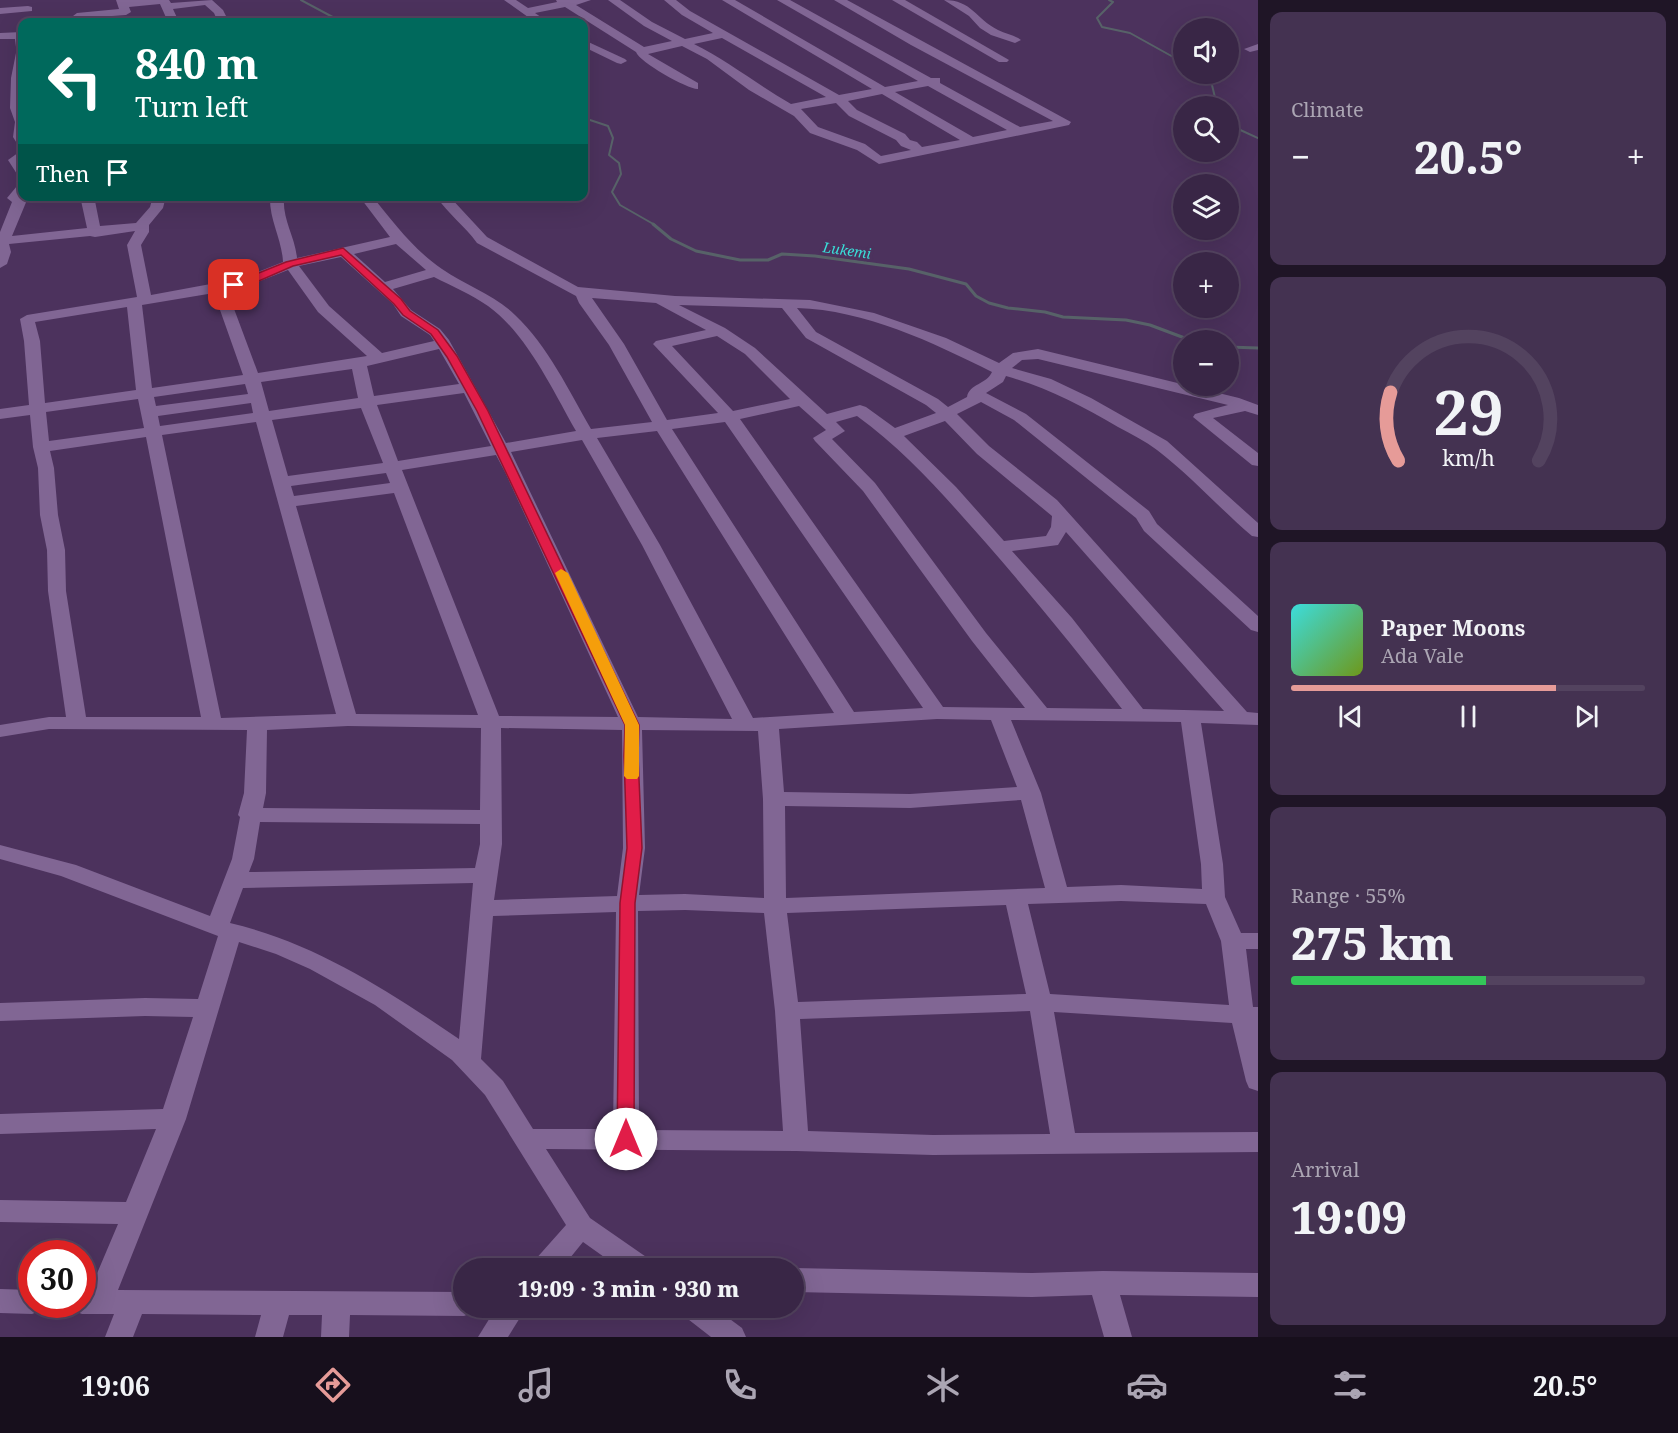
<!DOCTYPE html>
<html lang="en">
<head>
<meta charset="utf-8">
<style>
	body { margin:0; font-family:"Noto Serif",serif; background:#443251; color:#f1f3f6; height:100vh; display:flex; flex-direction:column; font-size:22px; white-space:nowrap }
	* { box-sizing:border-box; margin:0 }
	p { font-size:20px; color:#aba5b3 }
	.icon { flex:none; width:33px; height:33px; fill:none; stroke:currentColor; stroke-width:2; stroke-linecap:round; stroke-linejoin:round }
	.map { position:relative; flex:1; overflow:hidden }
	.side { display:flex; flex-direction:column; gap:12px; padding:12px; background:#1f1526; width:420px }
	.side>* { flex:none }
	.guide { position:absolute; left:18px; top:18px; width:570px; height:183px; border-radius:12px; box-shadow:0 6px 24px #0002,0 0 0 2px #53435f; background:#00695c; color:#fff; overflow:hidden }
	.controls { position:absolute; left:1173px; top:18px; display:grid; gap:12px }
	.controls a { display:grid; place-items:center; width:66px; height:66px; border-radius:50%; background:#392646; box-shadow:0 6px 24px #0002,0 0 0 2px #53435f; font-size:30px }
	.speed { position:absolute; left:18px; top:1240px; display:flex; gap:12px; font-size:30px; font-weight:700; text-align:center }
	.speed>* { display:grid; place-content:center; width:78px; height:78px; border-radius:50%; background:#392646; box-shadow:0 6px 24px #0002,0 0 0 2px #53435f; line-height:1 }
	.speed .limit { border:9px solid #d22; background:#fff; color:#111 }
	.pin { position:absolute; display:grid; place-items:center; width:51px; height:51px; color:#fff; margin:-26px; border-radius:12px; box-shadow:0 3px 9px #0006 }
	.me { position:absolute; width:66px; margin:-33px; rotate:0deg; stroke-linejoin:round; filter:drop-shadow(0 0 4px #0008) }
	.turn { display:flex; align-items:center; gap:21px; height:126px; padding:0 18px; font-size:27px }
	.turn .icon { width:78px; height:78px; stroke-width:2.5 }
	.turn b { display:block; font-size:42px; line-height:51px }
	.then { display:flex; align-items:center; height:57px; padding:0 18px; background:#0003; gap:12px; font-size:22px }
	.big { font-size:45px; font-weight:800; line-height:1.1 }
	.side .tile { flex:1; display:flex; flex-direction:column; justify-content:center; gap:9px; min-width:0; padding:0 21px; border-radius:12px; background:#443251 }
	.side .dial { align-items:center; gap:0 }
	.dial svg { height:156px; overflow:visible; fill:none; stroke:#53435f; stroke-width:7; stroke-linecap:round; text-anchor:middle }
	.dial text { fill:#f1f3f6; stroke:none }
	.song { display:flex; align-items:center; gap:18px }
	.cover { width:72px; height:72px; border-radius:9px; background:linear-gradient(135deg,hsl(180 70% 55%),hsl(80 70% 35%)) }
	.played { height:6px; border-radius:3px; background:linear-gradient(90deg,#e69b98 75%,#53435f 75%) }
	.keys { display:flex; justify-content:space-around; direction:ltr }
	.heat { display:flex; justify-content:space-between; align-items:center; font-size:33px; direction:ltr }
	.charge { height:9px; border-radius:4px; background:linear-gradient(90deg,#34c759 55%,#53435f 0) }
	.trip { position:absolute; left:453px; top:1258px; width:351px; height:60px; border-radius:30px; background:#392646; box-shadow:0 6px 24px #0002,0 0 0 2px #53435f; font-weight:800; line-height:60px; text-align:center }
	.dock { display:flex; height:96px; justify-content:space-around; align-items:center; background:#170f1c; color:#aba5b3 }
	.dock .icon { width:42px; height:42px }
	.dock .on { color:#e69b98 }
	.dock b { font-size:27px; color:#f1f3f6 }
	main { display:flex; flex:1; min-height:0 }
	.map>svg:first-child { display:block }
</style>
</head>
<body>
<main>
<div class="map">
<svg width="1258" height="1337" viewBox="0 0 1258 1337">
	<rect width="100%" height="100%" fill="#4c325d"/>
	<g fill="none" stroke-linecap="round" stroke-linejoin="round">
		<g stroke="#576268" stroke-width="2">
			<path d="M301,0L342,22"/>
			<path d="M1109,0L1113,2L1097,18L1102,27L1130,33L1184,63"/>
			<path d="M1199,74L1212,85L1217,106"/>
			<path d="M584,118L608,126L613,138L609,155L619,163L621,174L612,192L620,205L655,225"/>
			<path d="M1228,120L1236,128L1258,138"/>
		</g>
		<g stroke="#576268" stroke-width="3">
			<path d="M653,224L671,239L696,251L740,260H768L782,254L815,256L909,269L966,284L976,296L989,303L1008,308L1045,312L1063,317L1126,320L1150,325L1190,340"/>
			<path d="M1228,347L1258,348"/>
		</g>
		<g fill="#816694" fill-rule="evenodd">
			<path d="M116,0H169L171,3L212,0L223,10L229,22H218L214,13L205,5L173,9L179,22H168L160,4L129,7L131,12L126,15L84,18V22H73V16L77,13L119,9Z"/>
			<path d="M504,0H516L528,8L557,2L556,0H591L576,5L644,47L672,41L644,26L608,0H620L652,22L685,39L713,33L682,15L664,0H676L690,11L839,95L872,89L722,0H735L885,87L918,81L777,0H790L931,78H940V83L1020,127L1053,121L911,45L834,0H847L1071,122L1069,125L879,164L857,150L810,133L794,116L749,90L707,59L682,46L648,54L698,83V89C689,90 639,62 636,52L565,7L535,13L548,22H535ZM722,38L826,97L791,104C758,85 728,61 694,44ZM928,86L1007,130L973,137L895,92ZM882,94L960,140L922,147L917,142L910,140L905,134L857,110L848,101ZM836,103L849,116L896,140L901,146L911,150L881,156L865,144L818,127L801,109Z"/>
			<path d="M892,0H905L1009,60L1007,62H999Z"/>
			<path d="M944,0C972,0 976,19 998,30C1006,34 1014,35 1021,40L1015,43L991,35L980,28L969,16Z"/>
			<path d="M28,6L32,7V11L0,14V8Z"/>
			<path d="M22,32V146L18,145L13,137L15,122L10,108L11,78L16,53L20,50L16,47L15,39H0V33Z"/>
			<path d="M584,40L625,59L627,61L621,64L617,63L584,47Z"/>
			<path d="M1258,44V50L1250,52L1244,49Z"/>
			<path d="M22,150V175L17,174L8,160Z"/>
			<path d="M22,185V196L27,200L12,236L87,228L80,196H94L100,226L136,223L150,207L153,196H166L163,208L149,225V232L141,245L151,295L243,278L283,262C282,239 269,220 270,196H284C282,220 295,236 297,258L390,237L359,196H372C393,222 414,250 442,269C466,286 494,294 515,315C548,346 569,391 591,429L652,422L609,345L579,303L576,296L477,243C465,226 448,214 436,196H449L487,237L578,287L675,296L810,300L874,313L946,338L999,363L1013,353L1038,349L1239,398L1258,405V415L1245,411L1213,418L1258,453V466L1252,465L1193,417L1195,414L1228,405L1038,359L1022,360L1012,368L1051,379L1091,398L1167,441L1258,523V537L1252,536C1219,508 1191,476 1157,450C1145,441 1131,434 1118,427C1080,405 1048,388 1006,376L1003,382L986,393L1026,414L1149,511L1157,524L1258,616V632L1251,630L1144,531L1136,518L1014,420L981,402L957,414L989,446L1057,500L1247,712L1258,713V725L1201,723L1223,864L1225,897L1241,933H1258V949H1246L1253,1007H1258V1091L1249,1088L1246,1081L1232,1023L1054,1012L1075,1133L1258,1132V1152L933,1155L796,1151L546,1149L590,1218L652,1261L656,1269H621L583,1242L561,1269H530L534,1261L566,1225L485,1095L452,1060L375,1005L310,969L276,954L239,942L186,1119L118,1290L464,1292V1308H476L474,1312L464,1316L350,1315L349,1337H321L322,1315H289L283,1337H255L261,1315L142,1314L133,1337H105L114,1314H82L72,1310L70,1305H82V1290H90L118,1224L0,1222V1200L126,1202L156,1129L0,1134V1114L163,1109L193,1017L145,1016L0,1021V1003L145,998L198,999L218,936L61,876L0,859V845L76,865L210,916L232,859L240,817L238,815L244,793L247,730L49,729L0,737V725L49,717H66L48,591L47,550L40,515L38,468L33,447L30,415L0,419V409L29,405L24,341L20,319L27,315L137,297L127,245L135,231L95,237L90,236L9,244L11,252L7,264L0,268V232L12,202L7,198L17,186ZM396,244L426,270L385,282L354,254ZM341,257L393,304L401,316L430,335L434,341L382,353L329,306L299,266ZM288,270L318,312L367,356L258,373L227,290L253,284ZM434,277C452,286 472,295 488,306C527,334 553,391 576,431L506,443L449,340L440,329L411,310L393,289ZM214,293L243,375L152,388L142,305ZM592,298L656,303L706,330L656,341L653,344L718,413L667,420L624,344ZM679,305L782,308L806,338L926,405L936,413L895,428L866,407L860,405L827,414L755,348L725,328ZM127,307L136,390L45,403L40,341L35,322ZM797,308C865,310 932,342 992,372C987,384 969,384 967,397L948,407L938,399L816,332ZM717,336L745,354L790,399L733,411L672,346ZM439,349L459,384L374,396L367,366ZM352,369L358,398L269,411L261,382ZM245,384L248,394L156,406L154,397ZM464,393L491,446L398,461L377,405ZM138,399L144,428L49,441L46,412ZM251,403L253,413L160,426L158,416ZM799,406L826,430L813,438L815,441L863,491L972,641L1025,708L943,707L740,419ZM361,408L383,463L288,476L272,420ZM857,416C907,452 946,498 986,543C1033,597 1078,652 1122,709L1047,708L986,633L875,483L832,439L845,431L836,422ZM945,421L977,454L1052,516L1051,527L1046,536L1004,541L956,487L904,436ZM256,422L336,714L221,718L162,435ZM725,422L923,708L854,712L672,429ZM657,431L834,713L753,718L660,545L597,438ZM146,437L201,717H86L66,591L65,550L58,515L54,468L50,451ZM582,440L642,545L732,719L638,717L511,452ZM496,455L505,472L618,717L499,716L402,470ZM386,473L390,483L294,496L291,486ZM394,493L478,715L356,714L296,506ZM1066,532L1224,711L1143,709L1072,618L1012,551L1058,545ZM937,719L991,720L1017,787L910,794L784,792L779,729ZM1011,720L1181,722L1201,864L1202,889L1121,885L1067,887L1041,793ZM348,726L481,728L480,810L263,808L266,793L267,730ZM501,728L622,730L623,848L617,896L494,900L502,844ZM642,730L758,731L763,799L764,898L685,894L639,895L645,848ZM1021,800L1045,888L786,898L785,806L910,808ZM260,822L480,824V844L475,868L249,872L254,859ZM473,883L459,1039C387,990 315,943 230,923L243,888ZM1121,901L1206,904L1221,941L1229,1005L1050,994L1028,904ZM1006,905L1026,994L798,1002L787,913ZM685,910L764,913L775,1011L783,1131L639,1130L638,911ZM616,912L613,1129H533L503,1081L481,1059L493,916ZM1030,1011L1050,1134L933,1135L808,1131L800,1019Z"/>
			<path d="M794,1268L1032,1273L1103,1271L1258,1273V1297L1120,1295L1132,1337H1104L1092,1295L1032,1297L794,1292L792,1269Z"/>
			<path d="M0,1289L32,1290V1305H44L42,1310L32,1314L0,1313Z"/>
			<path d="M496,1308H526L508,1337H478Z"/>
			<path d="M680,1308H715L742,1328L746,1337H711L684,1316Z"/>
		</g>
	</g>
	<path fill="#e11d48" stroke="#92132f" stroke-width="1.5" d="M343,248L401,299L410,311L438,330L457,356L488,411L639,725L638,756L642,848L635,903L634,1139L632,1144L626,1146L619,1144L617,1139L620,903L627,848L624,756L625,725L477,411L447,357L431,334L403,315L394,304L341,255L293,266L252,284L234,288L229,285L286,262Z"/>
	<path fill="#f59e0b" d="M561,569L568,573L639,725V776L637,779H627L624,776L625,725L555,573Z"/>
	<g text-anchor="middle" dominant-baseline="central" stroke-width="6" stroke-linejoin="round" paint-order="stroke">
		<g font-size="14" font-style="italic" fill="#3adfd9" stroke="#4c325d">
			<text transform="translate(847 250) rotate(8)">Lukemi</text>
		</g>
	</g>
</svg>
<div class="controls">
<a><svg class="icon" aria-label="sound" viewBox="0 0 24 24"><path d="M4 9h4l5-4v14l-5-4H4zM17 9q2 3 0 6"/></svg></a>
<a><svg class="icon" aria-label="search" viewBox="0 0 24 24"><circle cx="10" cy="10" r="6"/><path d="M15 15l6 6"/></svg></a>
<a><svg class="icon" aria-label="layers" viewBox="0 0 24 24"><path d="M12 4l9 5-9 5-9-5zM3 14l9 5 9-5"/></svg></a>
<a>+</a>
<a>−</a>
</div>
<div class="speed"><div class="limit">30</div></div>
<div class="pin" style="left:234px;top:285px;background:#d93025"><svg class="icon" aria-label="arrive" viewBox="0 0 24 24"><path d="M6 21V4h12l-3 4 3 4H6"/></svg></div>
<svg class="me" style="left:626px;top:1139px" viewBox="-20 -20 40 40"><circle r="19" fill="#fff"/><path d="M0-13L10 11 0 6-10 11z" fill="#e11d48"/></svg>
<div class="trip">19:09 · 3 min · 930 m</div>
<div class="guide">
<div class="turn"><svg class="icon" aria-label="left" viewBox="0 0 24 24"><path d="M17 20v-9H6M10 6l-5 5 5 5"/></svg><div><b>840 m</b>Turn left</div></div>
<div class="then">Then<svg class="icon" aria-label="arrive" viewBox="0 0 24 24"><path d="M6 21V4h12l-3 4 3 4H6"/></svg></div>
</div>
</div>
<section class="side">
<div class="tile"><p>Climate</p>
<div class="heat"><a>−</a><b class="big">20.5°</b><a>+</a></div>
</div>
<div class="tile dial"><svg viewBox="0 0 100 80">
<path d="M14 69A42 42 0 1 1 86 69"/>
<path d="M14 69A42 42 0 0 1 10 34" stroke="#e69b98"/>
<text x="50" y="56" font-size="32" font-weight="700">29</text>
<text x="50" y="72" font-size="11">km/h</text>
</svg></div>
<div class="tile">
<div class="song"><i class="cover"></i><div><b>Paper Moons</b><p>Ada Vale</p></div></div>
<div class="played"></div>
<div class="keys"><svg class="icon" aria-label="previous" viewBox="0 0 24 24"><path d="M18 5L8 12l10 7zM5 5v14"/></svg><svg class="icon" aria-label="pause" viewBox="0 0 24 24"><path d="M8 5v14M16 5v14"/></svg><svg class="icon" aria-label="next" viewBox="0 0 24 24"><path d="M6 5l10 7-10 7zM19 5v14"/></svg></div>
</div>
<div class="tile"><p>Range · 55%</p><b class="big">275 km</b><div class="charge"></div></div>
<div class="tile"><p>Arrival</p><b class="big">19:09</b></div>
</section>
</main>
<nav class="dock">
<b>19:06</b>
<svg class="icon on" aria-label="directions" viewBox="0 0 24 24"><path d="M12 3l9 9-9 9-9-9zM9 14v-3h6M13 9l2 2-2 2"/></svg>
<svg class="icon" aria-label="music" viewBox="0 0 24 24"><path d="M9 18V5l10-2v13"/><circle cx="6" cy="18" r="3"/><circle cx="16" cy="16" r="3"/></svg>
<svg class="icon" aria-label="phone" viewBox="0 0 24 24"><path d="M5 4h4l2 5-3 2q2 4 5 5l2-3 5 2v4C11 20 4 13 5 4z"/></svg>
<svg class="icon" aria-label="climate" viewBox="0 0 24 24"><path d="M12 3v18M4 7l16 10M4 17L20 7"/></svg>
<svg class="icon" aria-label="car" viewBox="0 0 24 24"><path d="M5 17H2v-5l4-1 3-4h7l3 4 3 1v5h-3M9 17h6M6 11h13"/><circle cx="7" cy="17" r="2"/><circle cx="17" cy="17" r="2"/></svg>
<svg class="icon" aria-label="filters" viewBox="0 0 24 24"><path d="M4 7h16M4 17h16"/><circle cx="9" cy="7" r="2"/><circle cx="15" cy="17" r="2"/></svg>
<b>20.5°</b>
</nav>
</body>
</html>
